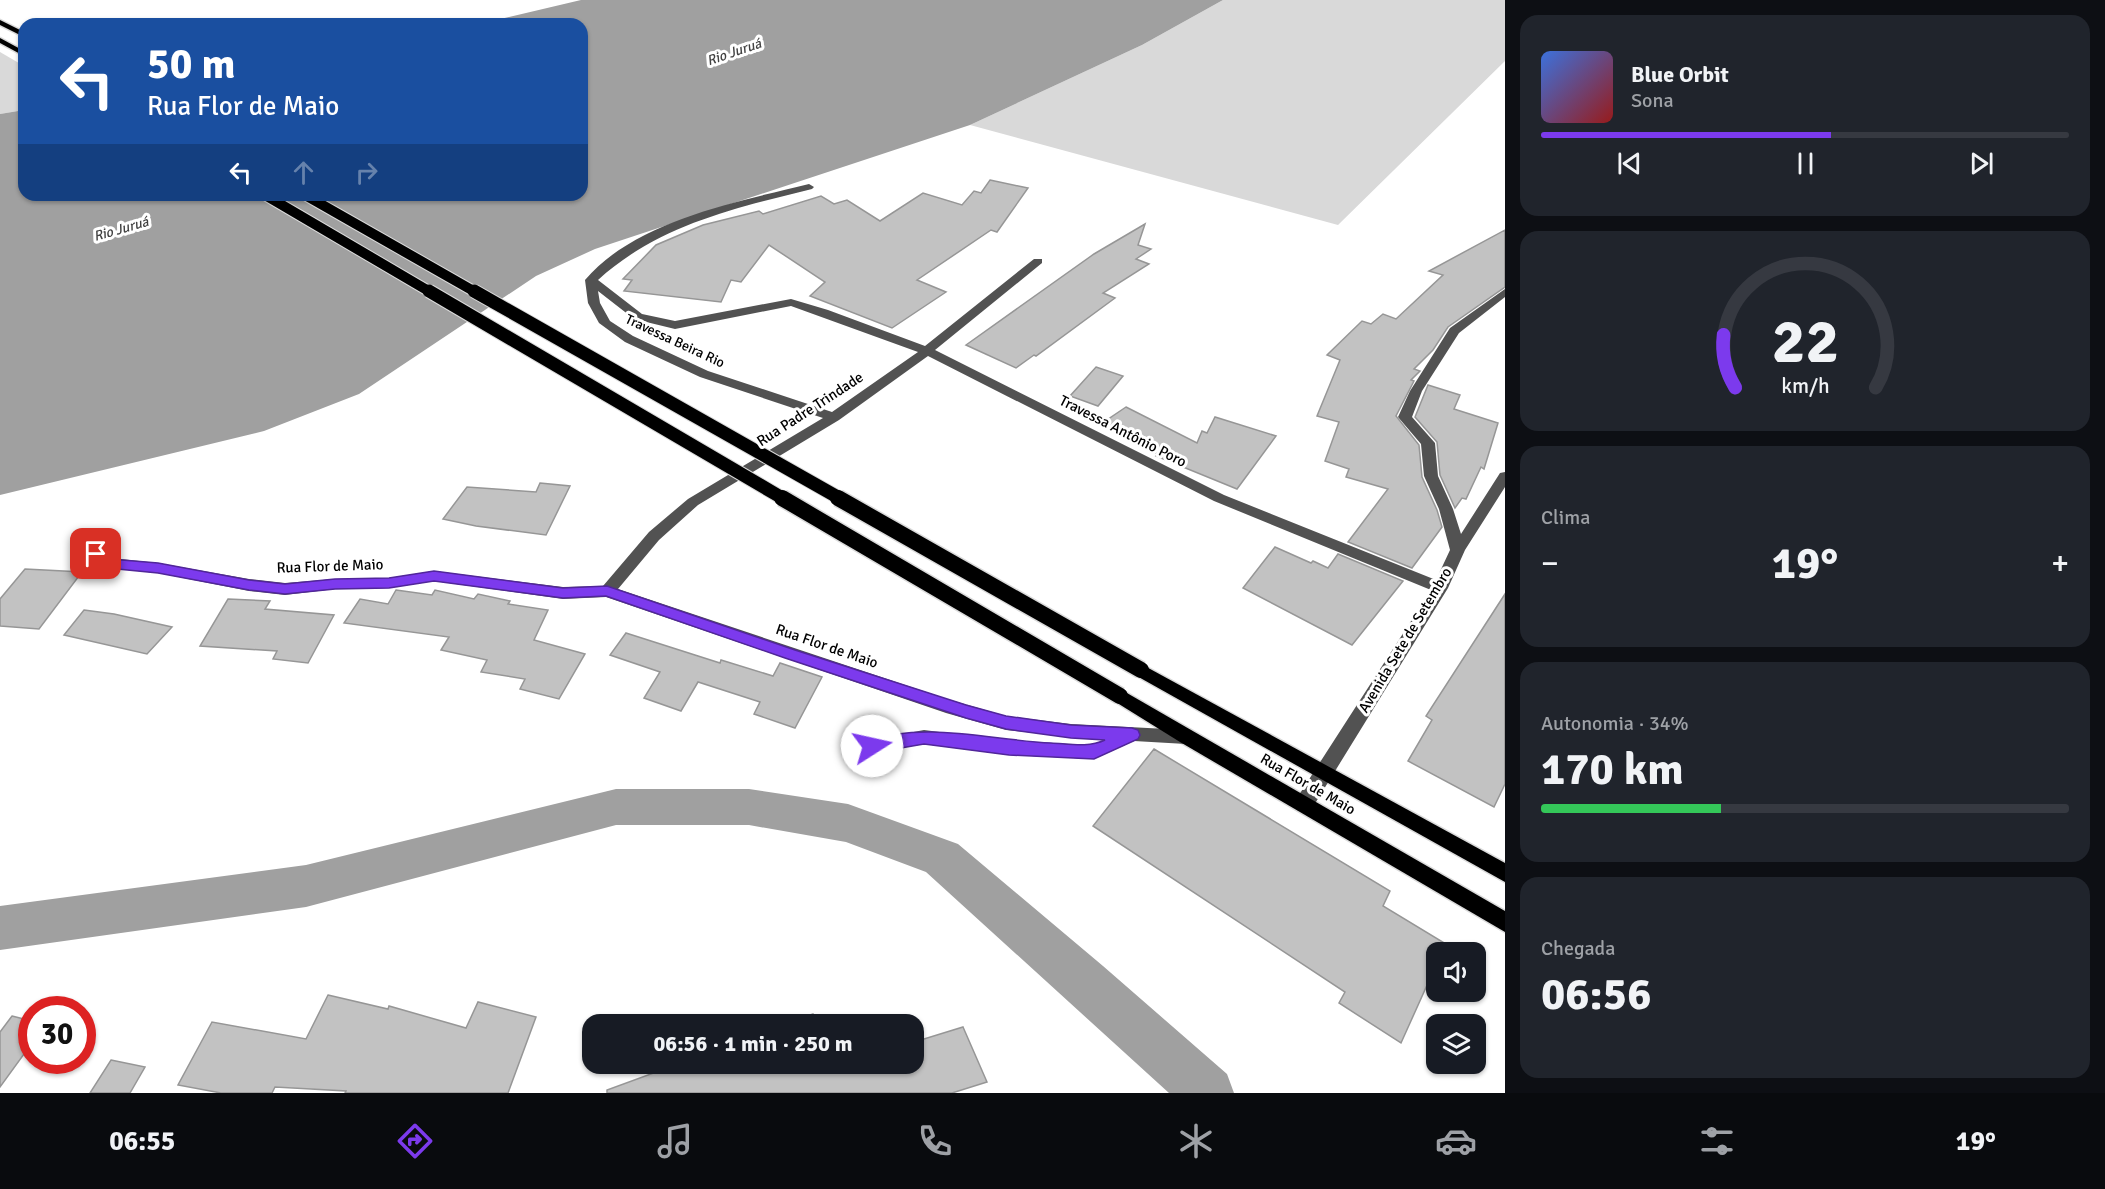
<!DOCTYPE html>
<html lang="pt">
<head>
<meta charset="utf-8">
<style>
	body { margin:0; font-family:Signika,sans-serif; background:#20242c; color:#f1f3f6; height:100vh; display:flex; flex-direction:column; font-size:22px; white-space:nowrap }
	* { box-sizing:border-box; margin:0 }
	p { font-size:20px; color:#9ea1a6 }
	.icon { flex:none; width:33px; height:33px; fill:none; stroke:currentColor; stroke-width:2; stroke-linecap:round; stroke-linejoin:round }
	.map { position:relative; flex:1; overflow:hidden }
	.sheet { display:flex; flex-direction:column; gap:15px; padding:15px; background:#0d0f14; width:600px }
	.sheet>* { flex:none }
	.guide { position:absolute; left:18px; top:18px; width:570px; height:183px; border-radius:18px; box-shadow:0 2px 4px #0004; background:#1a4fa0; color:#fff; overflow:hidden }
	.fabs { position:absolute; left:1426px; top:942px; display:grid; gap:12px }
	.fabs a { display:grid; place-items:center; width:60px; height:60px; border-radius:12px; background:#171b24; box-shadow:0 2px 4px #0004; font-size:30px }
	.speed { position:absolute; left:18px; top:996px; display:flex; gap:12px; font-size:30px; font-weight:700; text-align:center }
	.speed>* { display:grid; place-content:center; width:78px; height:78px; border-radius:50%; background:#171b24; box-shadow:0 2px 4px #0004; line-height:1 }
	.speed .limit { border:9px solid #d22; background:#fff; color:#111 }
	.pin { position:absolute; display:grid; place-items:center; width:51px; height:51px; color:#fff; margin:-26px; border-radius:12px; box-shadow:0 3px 9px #0006 }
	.me { position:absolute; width:66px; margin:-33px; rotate:80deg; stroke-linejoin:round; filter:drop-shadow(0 0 4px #0008) }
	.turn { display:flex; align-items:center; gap:21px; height:126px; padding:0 30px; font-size:27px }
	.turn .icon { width:78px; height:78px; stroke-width:2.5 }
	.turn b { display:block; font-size:42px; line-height:51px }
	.lanes { display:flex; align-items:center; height:57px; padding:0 30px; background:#0003; justify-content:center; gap:30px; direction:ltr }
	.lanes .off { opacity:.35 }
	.big { font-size:45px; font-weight:800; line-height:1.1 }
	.sheet .widget { flex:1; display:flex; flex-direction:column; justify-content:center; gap:9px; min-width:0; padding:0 21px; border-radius:18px; background:#20242c }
	.sheet .dial { align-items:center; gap:0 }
	.dial svg { height:156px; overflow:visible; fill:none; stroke:#363941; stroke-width:7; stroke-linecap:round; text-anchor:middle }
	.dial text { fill:#f1f3f6; stroke:none }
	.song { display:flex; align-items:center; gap:18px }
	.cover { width:72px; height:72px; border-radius:9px; background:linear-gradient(135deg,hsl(220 70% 55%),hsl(0 70% 35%)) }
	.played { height:6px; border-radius:3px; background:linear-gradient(90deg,#7c3aed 55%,#363941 55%) }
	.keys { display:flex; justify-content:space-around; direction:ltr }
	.heat { display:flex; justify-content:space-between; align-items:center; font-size:33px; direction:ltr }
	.charge { height:9px; border-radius:4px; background:linear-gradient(90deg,#34c759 34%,#363941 0) }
	.trip { position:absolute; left:582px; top:1014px; width:342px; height:60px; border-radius:18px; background:#171b24; box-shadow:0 2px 4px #0004; font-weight:800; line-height:60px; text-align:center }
	.tab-bar { display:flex; height:96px; justify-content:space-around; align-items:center; background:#090b0e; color:#9ea1a6 }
	.tab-bar .icon { width:42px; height:42px }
	.tab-bar .active { color:#7c3aed }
	.tab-bar b { font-size:27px; color:#f1f3f6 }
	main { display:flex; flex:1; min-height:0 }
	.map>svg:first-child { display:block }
</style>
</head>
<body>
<main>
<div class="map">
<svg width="1505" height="1093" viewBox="0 0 1505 1093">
	<rect width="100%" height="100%" fill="#fff"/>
	<g fill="#d9d9d9">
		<path d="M1223,0H1505V61L1338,225L970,125L1142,45Z"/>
		<path d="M0,52L24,66V110L0,114Z"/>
	</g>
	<path fill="#a0a0a0" d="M581,0H1223L1142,45L970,125L595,249L536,276L359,394L264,431L0,495V114L24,110V195H582V24H479Z"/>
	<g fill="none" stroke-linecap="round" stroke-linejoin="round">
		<path fill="#a0a0a0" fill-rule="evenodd" d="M616,789H749L848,804L958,844L1103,966L1227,1074L1234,1093H1169L926,872L846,842L749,825H616L306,907L0,950V906L306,865Z"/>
	</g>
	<g fill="#c2c2c2" stroke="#969696" stroke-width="1.5">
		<path d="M990,180L1028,188L997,232L991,230L917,280L946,292L892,328L810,296L825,282L769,245L741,282L731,280L721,302L624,291L632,280L623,279L656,245L703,225L759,211L763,214L821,196L834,204L847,200L880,221L923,193L962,205L974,191L981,193Z"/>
		<path d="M1145,224L1138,245L1151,249L1136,259L1149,264L1103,293L1115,298L1036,356L1034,355L1016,368L966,345L1094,254Z"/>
		<path d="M1505,230V287L1448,327L1433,350L1414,369L1420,371L1411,380L1414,381L1396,416L1419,445L1422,477L1437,510L1442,527L1412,568L1348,542L1388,489L1346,477L1349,469L1325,461L1339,422L1317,416L1340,360L1327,355L1362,321L1371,324L1383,314L1396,319L1443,275L1429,271Z"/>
		<path d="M1096,367L1123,376L1098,406L1070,396Z"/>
		<path d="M1428,385L1460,395L1454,409L1498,423L1484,469L1481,467L1466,499L1462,498L1455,508L1440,475L1437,442L1415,417Z"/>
		<path d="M1126,407L1197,443L1202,431L1207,433L1215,417L1276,436L1237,489L1156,456L1158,454L1101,424Z"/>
		<path d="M540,483L570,486L546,535L476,526L443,519L467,487L536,492Z"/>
		<path d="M1275,547L1311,563L1313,561L1328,568L1338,554L1403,581L1352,645L1243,588Z"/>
		<path d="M25,569L82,572L39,629L0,626V599Z"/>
		<path d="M396,590L432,595L435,590L474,599L478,594L510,601L508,604L548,610L534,640L585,654L559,699L520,689L525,679L481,672L487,660L441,650L449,637L344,623L360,599L388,604Z"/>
		<path d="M1505,594V784L1494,807L1408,761L1432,720L1426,716Z"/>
		<path d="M228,599L270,601L265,609L334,615L308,663L273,659L277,651L200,646Z"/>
		<path d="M84,610L114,614L172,627L147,654L64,635Z"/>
		<path d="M626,633L720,663L721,660L773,676L780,663L822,677L795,728L754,714L760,702L698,682L681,711L644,698L660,672L610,655Z"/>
		<path d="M1154,749L1390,891L1383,906L1446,944L1442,952H1437V963L1401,1043L1339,1003L1345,992L1093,826Z"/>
		<path d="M328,995L388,1009L389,1006L466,1028L478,1002L536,1017L508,1093H345L346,1091L275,1087L272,1093H221L178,1085L212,1022L306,1039Z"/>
		<path d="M813,1014L817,1024H784Z"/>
		<path d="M12,1016L32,1021V1043L0,1087V1032Z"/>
		<path d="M963,1027L987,1082L952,1093H607V1090L678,1064H914V1042Z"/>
		<path d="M111,1060L145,1067L130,1093H90Z"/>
	</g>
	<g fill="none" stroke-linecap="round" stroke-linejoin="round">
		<g stroke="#dbdbdb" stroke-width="3">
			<g id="major">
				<path d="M0,20L24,32V37L0,25Z"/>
				<path d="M0,38L24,51V56L0,43Z"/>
				<path d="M1141,664L1505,863V882L1135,675L1133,670L1135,665Z"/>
				<path d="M1120,689L1505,911V932L1180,742L1114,701L1111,696L1114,691Z"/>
			</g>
		</g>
		<path fill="#525252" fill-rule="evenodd" d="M809,184L814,187L812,189C736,208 658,225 598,280L642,314L675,321L791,299L828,310L925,346L1034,259H1042V263L935,350L1224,495L1436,580L1450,550L1439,509L1424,476L1421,444L1398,417L1410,391L1450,328L1505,289V297L1459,333L1422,391L1412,417L1435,443L1438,476L1453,509L1461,534L1500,473L1505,472V487L1465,550L1448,588L1311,810L1304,812L1297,810L1295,804L1297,798L1431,590L1214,501L928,356L839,420L698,505L659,540L618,589L947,699L1006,716L1071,724L1186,730L1192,732L1195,737L1192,742L1186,744L1134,741L1094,759L1009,755L924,744L872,753L866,751L863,746L866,741L924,730L1009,741L1093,745L1103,740L1006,730L946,713L606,597L563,599L434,581L389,588L335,589L285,595L249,591L158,573L107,568L102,567L88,554L96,549L111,558L158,563L249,579L285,583L335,579L389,578L434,571L563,587L603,586L649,532L688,499L823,418L700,377L625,342L599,323L588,303L585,280C636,220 737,202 809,184ZM598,291L634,319L675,329L791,306L918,352L832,412L708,371L633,336L610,321L600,303Z"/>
		<use href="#major" fill="#000" fill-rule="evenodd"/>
		<g stroke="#dbdbdb" stroke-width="12" stroke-linecap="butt">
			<g id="major-bridge-far2">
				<path d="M265,195L432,293"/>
				<path d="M305,195L477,293"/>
			</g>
		</g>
		<g stroke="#dbdbdb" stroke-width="15" stroke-linecap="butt">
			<g id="major-bridge-far1">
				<path d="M429,291L784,499"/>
				<path d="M474,291L841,499"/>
			</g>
		</g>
		<g stroke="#dbdbdb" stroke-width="19" stroke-linecap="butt">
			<g id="major-bridge">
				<path d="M782,498L1120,696"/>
				<path d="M838,498L1141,670"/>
			</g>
		</g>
		<use href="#major-bridge-far2" stroke="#000" stroke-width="10"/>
		<use href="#major-bridge-far1" stroke="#000" stroke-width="13"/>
		<use href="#major-bridge" stroke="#000" stroke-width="16"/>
	</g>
	<path fill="#7c3aed" stroke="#51269a" stroke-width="1.5" d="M96,550L110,559L158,563L249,580L285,584L335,579L389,578L434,571L563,588L607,586L795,650L966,705L1006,716L1028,719L1071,725L1132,728L1138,730L1140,735L1138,739L1094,759L1009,755L924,744L872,753L867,751L864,746L867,741C926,721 990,740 1051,743C1070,744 1088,748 1105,740L1071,738L1006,729L966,718L785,658L606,596L563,598L434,581L389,588L335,589L285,594L249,590L158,573L107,568L102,566L89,554Z"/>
	<g text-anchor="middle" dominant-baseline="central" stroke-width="6" stroke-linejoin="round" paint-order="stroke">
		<g font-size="14" font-style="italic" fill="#414141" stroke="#fff">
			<text transform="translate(734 52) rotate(-19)">Rio Juruá</text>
			<text transform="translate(121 229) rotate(-16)">Rio Juruá</text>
		</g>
		<g font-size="14" fill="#000" stroke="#fff">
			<text transform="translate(675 341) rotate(25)">Travessa Beira Rio</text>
		</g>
		<g font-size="15" fill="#000" stroke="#fff">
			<text transform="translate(810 409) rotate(-33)">Rua Padre Trindade</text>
			<text transform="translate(1123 431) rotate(27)">Travessa Antônio Poro</text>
			<text transform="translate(330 566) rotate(-2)">Rua Flor de Maio</text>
			<text transform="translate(1405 640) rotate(-59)">Avenida Sete de Setembro</text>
			<text transform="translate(827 646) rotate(19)">Rua Flor de Maio</text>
			<text transform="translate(1308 784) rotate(30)">Rua Flor de Maio</text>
		</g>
	</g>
</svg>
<div class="fabs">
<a><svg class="icon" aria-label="sound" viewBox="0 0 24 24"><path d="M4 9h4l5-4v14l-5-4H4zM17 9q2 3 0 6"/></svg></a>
<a><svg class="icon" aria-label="layers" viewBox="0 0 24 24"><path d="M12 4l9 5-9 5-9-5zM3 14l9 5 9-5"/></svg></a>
</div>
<div class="speed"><div class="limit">30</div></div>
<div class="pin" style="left:96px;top:554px;background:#d93025"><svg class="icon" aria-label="arrive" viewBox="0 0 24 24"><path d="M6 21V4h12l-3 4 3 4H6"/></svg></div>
<svg class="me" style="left:872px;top:746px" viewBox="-20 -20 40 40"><circle r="19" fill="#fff"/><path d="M0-13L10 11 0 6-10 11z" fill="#7c3aed"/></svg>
<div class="trip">06:56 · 1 min · 250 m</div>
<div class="guide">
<div class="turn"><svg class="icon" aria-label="left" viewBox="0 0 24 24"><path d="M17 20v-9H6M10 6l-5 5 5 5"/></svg><div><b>50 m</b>Rua Flor de Maio</div></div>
<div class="lanes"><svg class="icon" aria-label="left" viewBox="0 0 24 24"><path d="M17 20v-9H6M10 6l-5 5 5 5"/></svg><svg class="icon off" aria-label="ahead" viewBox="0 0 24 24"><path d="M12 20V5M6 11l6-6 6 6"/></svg><svg class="icon off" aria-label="right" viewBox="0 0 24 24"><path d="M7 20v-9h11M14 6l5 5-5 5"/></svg></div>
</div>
</div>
<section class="sheet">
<div class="widget">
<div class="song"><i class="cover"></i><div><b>Blue Orbit</b><p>Sona</p></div></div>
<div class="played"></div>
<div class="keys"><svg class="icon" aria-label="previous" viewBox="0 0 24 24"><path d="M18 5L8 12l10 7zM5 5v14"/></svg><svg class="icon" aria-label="pause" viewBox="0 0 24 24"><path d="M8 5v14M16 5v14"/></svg><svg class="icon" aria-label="next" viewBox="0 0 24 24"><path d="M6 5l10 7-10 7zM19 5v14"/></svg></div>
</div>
<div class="widget dial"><svg viewBox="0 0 100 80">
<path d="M14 69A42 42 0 1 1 86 69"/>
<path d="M14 69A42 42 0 0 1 8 42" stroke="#7c3aed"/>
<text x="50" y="56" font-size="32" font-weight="700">22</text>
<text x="50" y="72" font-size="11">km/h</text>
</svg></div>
<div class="widget"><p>Clima</p>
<div class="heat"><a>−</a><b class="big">19°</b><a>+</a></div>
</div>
<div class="widget"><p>Autonomia · 34%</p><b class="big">170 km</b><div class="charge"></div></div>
<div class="widget"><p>Chegada</p><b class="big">06:56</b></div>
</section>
</main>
<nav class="tab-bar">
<b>06:55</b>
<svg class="icon active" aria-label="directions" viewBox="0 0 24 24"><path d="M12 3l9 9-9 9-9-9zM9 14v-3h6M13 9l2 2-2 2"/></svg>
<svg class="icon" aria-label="music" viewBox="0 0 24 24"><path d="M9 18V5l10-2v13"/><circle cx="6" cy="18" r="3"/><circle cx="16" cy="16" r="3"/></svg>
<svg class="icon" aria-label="phone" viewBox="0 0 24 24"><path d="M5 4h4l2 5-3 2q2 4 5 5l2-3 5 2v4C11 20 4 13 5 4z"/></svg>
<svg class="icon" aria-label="climate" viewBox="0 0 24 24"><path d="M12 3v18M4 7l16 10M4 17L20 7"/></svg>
<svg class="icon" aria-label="car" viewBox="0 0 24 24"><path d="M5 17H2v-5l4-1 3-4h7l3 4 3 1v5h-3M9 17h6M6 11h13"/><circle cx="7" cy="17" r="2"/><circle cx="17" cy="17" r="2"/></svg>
<svg class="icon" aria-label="filters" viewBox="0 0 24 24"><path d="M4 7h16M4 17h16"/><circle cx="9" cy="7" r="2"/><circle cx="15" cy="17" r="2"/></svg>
<b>19°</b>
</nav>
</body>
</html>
